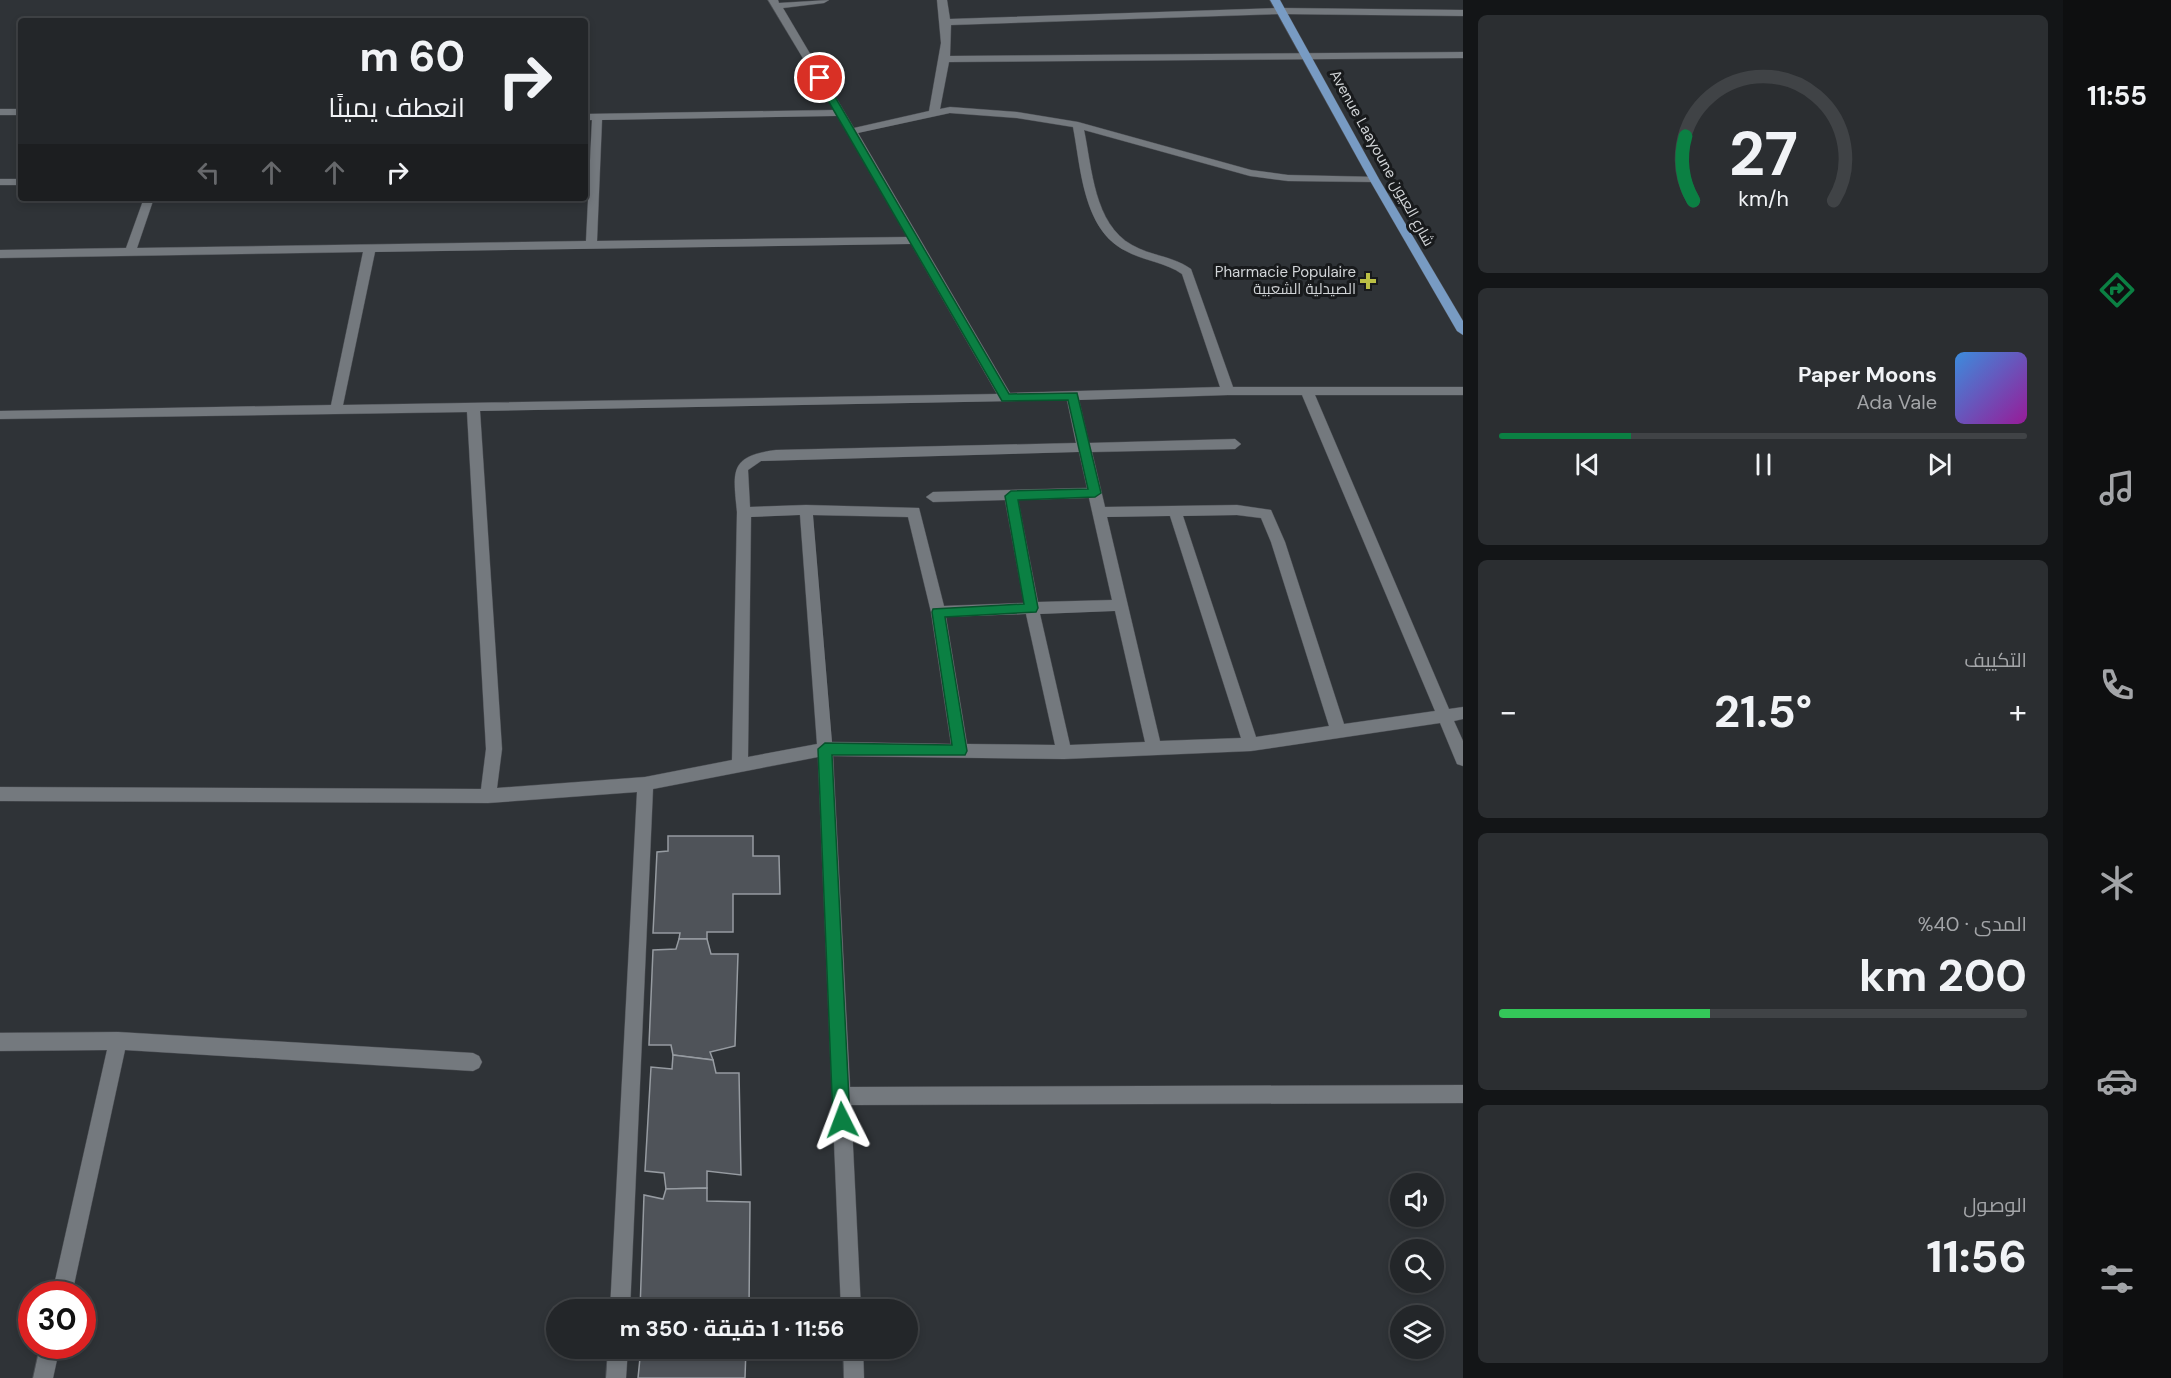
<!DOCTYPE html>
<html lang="ar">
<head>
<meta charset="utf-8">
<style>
	body { margin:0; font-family:"DM Sans",Cairo,sans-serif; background:#2b2e31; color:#f1f3f6; direction:rtl; height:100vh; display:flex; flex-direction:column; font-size:22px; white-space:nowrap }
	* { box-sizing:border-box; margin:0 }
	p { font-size:20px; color:#a3a5a8 }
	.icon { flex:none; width:33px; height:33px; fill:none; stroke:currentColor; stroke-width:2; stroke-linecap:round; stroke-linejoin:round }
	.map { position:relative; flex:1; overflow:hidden; direction:ltr }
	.panel { display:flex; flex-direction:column; gap:15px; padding:15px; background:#131517; width:600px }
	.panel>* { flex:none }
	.top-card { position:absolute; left:18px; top:18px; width:570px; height:183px; border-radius:6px; box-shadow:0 3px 9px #0003,0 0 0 2px #404346; direction:rtl; background:#232629; color:#f1f3f6; overflow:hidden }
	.fabs { position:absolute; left:1390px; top:1173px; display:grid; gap:12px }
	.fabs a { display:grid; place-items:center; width:54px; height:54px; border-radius:50%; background:#232629; box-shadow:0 3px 9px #0003,0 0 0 2px #404346; font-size:30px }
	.speed { position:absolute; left:18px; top:1281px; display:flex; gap:12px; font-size:30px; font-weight:700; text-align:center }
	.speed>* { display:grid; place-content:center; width:78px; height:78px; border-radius:50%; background:#232629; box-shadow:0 3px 9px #0003,0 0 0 2px #404346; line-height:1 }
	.speed .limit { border:9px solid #d22; background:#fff; color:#111 }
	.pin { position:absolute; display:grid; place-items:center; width:51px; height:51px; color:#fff; margin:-26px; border:3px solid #fff; border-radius:50%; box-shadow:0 2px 6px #0007 }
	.me { position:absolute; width:66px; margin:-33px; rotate:357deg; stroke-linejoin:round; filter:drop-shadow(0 0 4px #0008) }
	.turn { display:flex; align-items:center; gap:21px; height:126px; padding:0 24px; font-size:27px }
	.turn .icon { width:78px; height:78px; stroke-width:2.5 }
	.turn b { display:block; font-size:42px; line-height:51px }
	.lanes { display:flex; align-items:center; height:57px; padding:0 24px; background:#0003; justify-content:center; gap:30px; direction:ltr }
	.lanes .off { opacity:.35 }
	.big { font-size:45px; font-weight:700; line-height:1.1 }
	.panel .card { flex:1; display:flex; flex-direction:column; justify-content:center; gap:9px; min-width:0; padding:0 21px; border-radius:9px; background:#2b2e31 }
	.panel .dial { align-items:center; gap:0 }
	.dial svg { height:156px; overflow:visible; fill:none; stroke:#404346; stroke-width:7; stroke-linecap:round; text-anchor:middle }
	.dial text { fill:#f1f3f6; stroke:none }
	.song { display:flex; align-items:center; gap:18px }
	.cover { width:72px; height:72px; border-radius:9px; background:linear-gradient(135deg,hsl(210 70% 55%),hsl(300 70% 35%)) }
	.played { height:6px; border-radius:3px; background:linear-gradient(90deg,#0b8043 25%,#404346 25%) }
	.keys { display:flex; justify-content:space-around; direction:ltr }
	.heat { display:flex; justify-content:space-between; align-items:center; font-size:33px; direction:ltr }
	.charge { height:9px; border-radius:4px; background:linear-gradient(90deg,#34c759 40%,#404346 0) }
	.trip { position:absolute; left:546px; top:1299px; width:372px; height:60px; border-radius:30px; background:#232629; box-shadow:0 3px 9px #0003,0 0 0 2px #404346; font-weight:700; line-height:60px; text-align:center; direction:rtl }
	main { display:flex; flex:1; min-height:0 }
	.tabs { display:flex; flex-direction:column; width:108px; justify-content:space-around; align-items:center; background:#0e0f10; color:#a3a5a8 }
	.tabs .icon { width:42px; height:42px }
	.tabs .on { color:#0b8043 }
	.tabs b { font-size:27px; color:#f1f3f6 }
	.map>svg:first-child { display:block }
</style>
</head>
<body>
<main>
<nav class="tabs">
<b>11:55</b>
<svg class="icon on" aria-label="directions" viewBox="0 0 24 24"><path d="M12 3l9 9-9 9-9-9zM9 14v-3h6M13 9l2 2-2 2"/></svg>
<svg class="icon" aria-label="music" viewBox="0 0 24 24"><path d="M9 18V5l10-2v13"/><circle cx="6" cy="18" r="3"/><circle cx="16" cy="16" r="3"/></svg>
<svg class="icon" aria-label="phone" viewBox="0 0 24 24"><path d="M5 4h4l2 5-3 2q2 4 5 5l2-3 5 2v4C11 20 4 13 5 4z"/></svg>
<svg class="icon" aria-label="climate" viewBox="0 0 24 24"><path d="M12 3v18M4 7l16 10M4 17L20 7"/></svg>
<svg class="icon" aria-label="car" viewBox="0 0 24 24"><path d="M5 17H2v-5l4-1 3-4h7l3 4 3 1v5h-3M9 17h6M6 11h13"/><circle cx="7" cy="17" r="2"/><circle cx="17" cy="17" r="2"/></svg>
<svg class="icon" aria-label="filters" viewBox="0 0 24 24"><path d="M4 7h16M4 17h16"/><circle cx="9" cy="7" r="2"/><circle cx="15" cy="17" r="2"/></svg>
</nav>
<section class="panel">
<div class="card dial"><svg viewBox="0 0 100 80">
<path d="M14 69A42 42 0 1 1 86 69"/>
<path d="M14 69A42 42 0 0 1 10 36" stroke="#0b8043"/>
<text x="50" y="56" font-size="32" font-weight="700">27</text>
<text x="50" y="72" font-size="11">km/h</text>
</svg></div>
<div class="card">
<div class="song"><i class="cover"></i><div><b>Paper Moons</b><p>Ada Vale</p></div></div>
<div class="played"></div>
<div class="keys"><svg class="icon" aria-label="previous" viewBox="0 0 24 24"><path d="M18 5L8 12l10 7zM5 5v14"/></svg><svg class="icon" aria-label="pause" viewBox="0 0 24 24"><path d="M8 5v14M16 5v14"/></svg><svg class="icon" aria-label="next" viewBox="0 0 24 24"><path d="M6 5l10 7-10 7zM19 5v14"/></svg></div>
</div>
<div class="card"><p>التكييف</p>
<div class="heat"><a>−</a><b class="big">21.5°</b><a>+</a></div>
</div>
<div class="card"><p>المدى · 40%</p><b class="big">200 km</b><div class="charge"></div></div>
<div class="card"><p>الوصول</p><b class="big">11:56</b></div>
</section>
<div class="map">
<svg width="1463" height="1378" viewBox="0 0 1463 1378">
	<rect width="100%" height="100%" fill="#2f3337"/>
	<g fill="#4f5359" stroke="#969ba1" stroke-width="1.5">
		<path d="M668,836H753V856H779L780,894H733V932H707V939H679L680,933H653L657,852L668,851Z"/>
		<path d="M679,939H707L711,954H738L735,1046L710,1052L713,1060L673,1055L671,1045H649L653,950L676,949Z"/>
		<path d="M673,1055L713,1060L716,1073H739L741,1175L707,1171V1188L666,1189L664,1173L645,1171L651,1067L672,1069Z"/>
		<path d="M707,1188V1201L750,1202L749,1310H640L644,1195L663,1199L666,1189Z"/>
		<path d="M641,1348H746L745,1378H638Z"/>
	</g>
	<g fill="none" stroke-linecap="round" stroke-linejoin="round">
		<g stroke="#4b4e53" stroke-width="1">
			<g id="minor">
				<path d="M768,0H778L779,3L829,0L824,3L783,8L854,128L929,111L941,43L937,0H947L950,19L1281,8L1463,10V16L1281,14L951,25L950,56L1463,52V58L949,62L940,109L950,107L1017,112L1078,122L1251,170L1288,175L1378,177V181L1374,182L1288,181L1250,176L1084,130C1092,168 1094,224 1132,245C1151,256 1173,256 1191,269L1233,387H1463V395H1315L1449,709L1463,707V719L1454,721L1463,741V766L1457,764L1440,723L1251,751L1064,759L833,756L850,1087L1463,1085V1103L851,1105L861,1310H841L818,757L653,789L630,1310H610L637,792L488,803L0,801V787L481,789L486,749L467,412L0,419V411L331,405L363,252L0,258V250L126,248L144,198H154L137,248L586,241L592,120H585V114L834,110ZM950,113L1017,118L1073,127C1081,168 1083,230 1126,251C1144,261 1165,262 1182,274L1220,387L1010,393L858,133ZM837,116L907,237L597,241L602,120ZM911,244L997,394L343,405L375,252ZM1228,395H1302L1435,711L1344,724L1285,542L1271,510L1237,505L1105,507L1092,452L1235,449L1241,444L1235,439L1089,443L1079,400ZM1067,400L1076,443L776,450C729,456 733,471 737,512L732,760L645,777L497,788L502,749L480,411ZM1079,452L1087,488L933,492L926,497L933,502L1005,500L1024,603L944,606L919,508L806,505L750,507L748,470L761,461ZM1089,498L1112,600L1038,602L1018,500ZM800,515L817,744L748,757L751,517ZM813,515L908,517L931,612L951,744L832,742ZM1237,515L1261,518L1271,542L1329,726L1256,737L1183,516ZM1170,516L1241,738L1160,741L1107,517ZM1115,611L1145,742L1070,745L1040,614ZM1026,614L1055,745L967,744L946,617Z"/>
				<rect x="0" y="109" width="21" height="6"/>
				<rect x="0" y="179" width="21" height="6"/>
				<path d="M118,1032L473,1053L479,1056L482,1062L479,1068L473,1071L125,1050L72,1294H52L107,1050L0,1051V1033Z"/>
				<path d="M40,1346H60L53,1378H33Z"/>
				<path d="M608,1348H628L626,1378H606Z"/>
				<path d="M843,1348H863L864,1378H844Z"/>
			</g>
		</g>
		<g stroke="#4b4e53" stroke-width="1">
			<path id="major" d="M1270,0H1280L1379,179L1463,321V335L1457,331L1369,179Z"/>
		</g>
		<use href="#minor" fill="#74797e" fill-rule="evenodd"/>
		<use href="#major" fill="#789bc3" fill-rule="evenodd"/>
	</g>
	<path fill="#0b8043" stroke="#07532c" stroke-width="1.5" d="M817,76L824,78L1009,394L1077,393L1101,493L1095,497L1018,500L1038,608L1036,612L945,617L967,751L965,755H832L850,1120L848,1126L842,1128L836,1126L833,1120L818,749L825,743L952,745L932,612L933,609L1024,604L1005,496L1011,491L1088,489L1068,400L1002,401L815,78Z"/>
	<path fill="#bbc045" stroke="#181a1c" stroke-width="2" d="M1365 272h6v6h6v6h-6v6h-6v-6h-6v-6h6z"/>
	<g text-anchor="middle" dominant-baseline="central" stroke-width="6" stroke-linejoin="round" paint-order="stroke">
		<g font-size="15" fill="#d1d4d7" stroke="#181a1c">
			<text transform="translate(1382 158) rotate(61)">Avenue Laayoune شارع العيون</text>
		</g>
		<g font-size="15" fill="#d1d4d7" stroke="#181a1c" text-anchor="end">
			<text x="1356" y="272">Pharmacie Populaire<tspan x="1356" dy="17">الصيدلية الشعبية</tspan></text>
		</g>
	</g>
</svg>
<div class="fabs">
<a><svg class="icon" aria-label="sound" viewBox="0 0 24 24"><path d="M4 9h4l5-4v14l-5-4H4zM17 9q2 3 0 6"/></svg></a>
<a><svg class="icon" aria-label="search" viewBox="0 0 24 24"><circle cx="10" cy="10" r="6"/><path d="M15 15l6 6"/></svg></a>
<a><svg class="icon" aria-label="layers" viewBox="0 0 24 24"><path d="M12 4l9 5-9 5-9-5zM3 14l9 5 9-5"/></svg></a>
</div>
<div class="speed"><div class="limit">30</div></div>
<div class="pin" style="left:820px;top:78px;background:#d93025"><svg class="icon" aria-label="arrive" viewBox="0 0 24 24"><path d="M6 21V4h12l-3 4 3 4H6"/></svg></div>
<svg class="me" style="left:842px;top:1120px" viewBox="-20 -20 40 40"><path d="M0-17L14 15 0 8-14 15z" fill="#0b8043" stroke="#fff" stroke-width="4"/></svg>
<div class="trip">11:56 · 1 دقيقة · 350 m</div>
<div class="top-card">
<div class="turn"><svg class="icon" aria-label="right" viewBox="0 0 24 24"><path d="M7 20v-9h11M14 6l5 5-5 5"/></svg><div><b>60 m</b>انعطف يمينًا</div></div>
<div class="lanes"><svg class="icon off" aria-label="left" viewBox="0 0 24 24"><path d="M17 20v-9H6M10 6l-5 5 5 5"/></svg><svg class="icon off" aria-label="ahead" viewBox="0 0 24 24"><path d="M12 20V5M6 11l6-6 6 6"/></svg><svg class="icon off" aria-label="ahead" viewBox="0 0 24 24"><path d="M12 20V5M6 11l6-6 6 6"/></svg><svg class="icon" aria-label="right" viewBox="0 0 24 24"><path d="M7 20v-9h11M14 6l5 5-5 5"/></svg></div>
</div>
</div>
</main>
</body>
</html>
